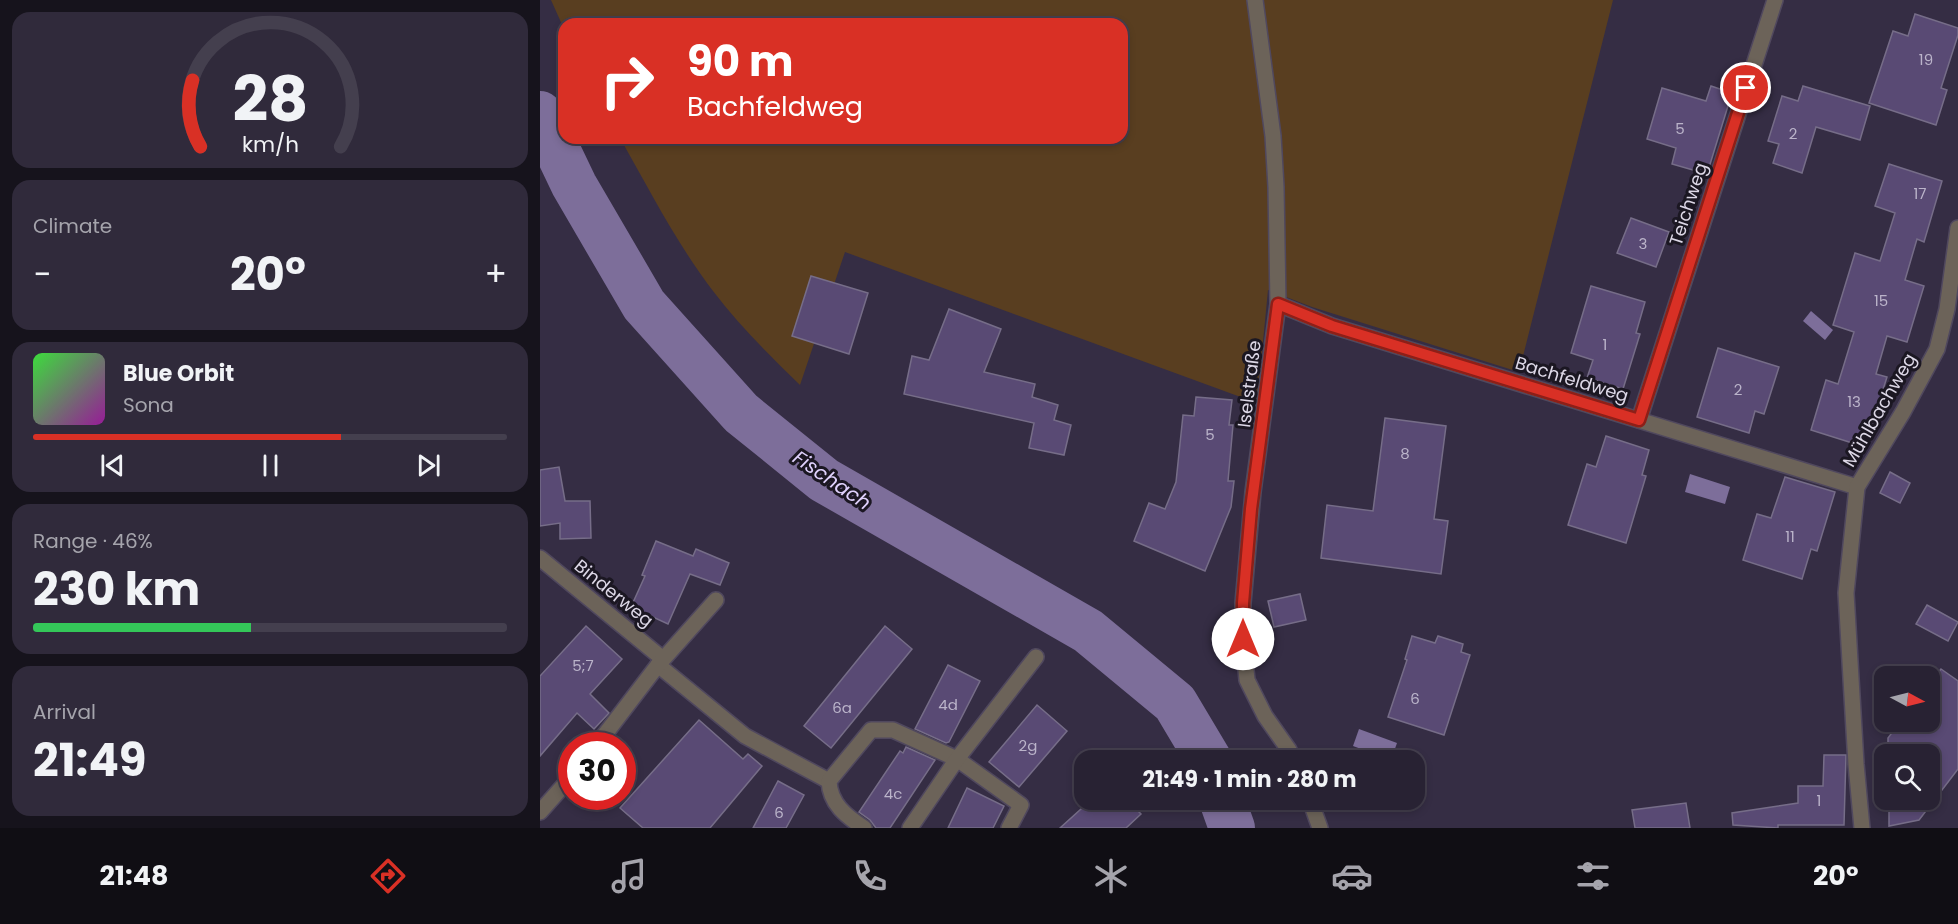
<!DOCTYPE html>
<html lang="en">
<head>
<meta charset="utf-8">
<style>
	body { margin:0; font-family:Poppins,sans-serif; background:#302a3b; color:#f1f3f6; height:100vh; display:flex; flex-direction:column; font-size:22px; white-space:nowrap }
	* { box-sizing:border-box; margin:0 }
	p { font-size:20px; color:#a5a4ac }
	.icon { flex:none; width:33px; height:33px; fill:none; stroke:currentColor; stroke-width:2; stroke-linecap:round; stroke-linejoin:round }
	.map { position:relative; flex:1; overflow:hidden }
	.details { display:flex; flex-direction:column; gap:12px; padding:12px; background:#16131c; width:540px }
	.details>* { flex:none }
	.top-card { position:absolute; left:18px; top:18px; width:570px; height:126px; border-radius:18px; box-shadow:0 3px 9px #0003,0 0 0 2px #443f4e; background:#d93025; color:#fff; overflow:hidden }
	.needle { width:39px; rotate:97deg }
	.tools { position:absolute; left:1334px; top:666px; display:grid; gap:12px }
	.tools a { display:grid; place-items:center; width:66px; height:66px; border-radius:12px; background:#282233; box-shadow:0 3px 9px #0003,0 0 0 2px #443f4e; font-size:30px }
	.speed { position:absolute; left:18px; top:732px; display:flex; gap:12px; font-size:30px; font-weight:700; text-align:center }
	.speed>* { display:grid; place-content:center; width:78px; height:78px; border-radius:50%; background:#282233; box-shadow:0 3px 9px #0003,0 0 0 2px #443f4e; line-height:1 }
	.speed .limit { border:9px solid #d22; background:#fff; color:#111 }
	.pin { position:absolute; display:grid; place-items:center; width:51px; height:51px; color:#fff; margin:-26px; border:3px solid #fff; border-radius:50%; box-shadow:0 2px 6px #0007 }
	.me { position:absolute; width:66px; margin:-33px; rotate:0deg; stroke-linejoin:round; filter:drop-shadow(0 0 4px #0008) }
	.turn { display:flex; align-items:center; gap:21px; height:126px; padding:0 30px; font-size:27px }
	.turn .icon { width:78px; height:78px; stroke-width:2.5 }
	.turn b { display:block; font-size:42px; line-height:51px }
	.big { font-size:45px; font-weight:700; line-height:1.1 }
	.details .widget { flex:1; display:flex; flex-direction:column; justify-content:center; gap:9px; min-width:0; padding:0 21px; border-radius:18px; background:#302a3b }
	.details .dial { align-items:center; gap:0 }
	.dial svg { height:156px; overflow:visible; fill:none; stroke:#443f4e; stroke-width:7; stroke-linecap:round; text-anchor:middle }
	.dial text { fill:#f1f3f6; stroke:none }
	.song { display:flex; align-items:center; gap:18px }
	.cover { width:72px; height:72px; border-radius:9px; background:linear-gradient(135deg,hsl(120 70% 55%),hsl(300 70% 35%)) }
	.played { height:6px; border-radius:3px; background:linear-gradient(90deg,#d93025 65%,#443f4e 65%) }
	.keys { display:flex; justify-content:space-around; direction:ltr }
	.heat { display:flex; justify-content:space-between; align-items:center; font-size:33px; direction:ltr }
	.charge { height:9px; border-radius:4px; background:linear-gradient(90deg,#34c759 46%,#443f4e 0) }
	.trip { position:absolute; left:534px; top:750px; width:351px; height:60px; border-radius:18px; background:#282233; box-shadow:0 3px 9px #0003,0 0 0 2px #443f4e; font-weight:700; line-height:60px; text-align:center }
	.tabs { display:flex; height:96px; justify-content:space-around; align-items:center; background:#100e14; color:#a5a4ac }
	.tabs .icon { width:42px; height:42px }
	.tabs .active { color:#d93025 }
	.tabs b { font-size:27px; color:#f1f3f6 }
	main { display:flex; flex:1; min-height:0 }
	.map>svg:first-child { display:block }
</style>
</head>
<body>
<main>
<section class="details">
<div class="widget dial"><svg viewBox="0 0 100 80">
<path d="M14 69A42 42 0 1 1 86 69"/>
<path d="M14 69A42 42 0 0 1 10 35" stroke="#d93025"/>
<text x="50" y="56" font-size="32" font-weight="700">28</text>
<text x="50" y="72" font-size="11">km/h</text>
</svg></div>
<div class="widget"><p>Climate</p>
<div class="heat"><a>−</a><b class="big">20°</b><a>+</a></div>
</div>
<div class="widget">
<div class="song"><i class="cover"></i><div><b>Blue Orbit</b><p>Sona</p></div></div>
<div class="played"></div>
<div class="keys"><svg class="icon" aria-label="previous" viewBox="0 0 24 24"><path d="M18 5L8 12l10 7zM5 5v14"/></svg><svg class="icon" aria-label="pause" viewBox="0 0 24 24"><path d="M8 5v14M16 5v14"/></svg><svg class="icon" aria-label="next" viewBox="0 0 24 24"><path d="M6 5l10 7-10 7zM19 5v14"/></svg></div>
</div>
<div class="widget"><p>Range · 46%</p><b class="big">230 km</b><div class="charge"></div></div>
<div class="widget"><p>Arrival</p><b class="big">21:49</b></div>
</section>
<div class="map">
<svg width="1418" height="828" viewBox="0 0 1418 828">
	<rect width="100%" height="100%" fill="#352d44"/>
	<path fill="#593e20" d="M11,0H1073L979,372L772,307L728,290L717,403L305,252L260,385C229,355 199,325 173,291C137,244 109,189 80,138H582V24H24V29Z"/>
	<g fill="#7d6e9a">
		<path d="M1271,311L1293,330L1285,340L1263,321Z"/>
		<path d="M1150,474L1190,487L1185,504L1145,492Z"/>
		<path d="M819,729L857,743L851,760L813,746Z"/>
	</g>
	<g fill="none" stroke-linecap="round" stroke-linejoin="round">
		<g stroke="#7d6e9a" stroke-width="46">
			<path d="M0,114L34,185L104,305L201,413L284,480L548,631L635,703L669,760"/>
			<path d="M682,800L692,828"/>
		</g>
	</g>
	<g fill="#594a74" stroke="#766d88" stroke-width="1.5">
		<path d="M1375,14L1418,28V35L1401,88L1407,90L1396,125L1329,103L1353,31L1368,36Z"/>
		<path d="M1171,86L1192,93L1167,174L1132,164L1136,148L1107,139L1122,88L1166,101Z"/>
		<path d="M1263,86L1330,106L1320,140L1276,127L1262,173L1233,163L1239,144L1228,141L1242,96L1258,101Z"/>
		<path d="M1349,164L1402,181L1384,242L1377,239L1365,280L1384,286L1367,342L1347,336L1336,374L1347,377L1325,447L1271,430L1286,380L1298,384L1314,332L1293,325L1315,253L1340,261L1355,213L1335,206Z"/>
		<path d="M1091,218L1129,232L1116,267L1077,253Z"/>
		<path d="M271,276L328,293L309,354L252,336Z"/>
		<path d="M1051,286L1105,302L1096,333L1100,334L1083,389L1047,378L1053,360L1031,353Z"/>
		<path d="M409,309L461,329L444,372L495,384L492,397L518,405L514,420L531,425L524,455L489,448L494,423L364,394L372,356L389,360Z"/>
		<path d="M1178,348L1239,367L1224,414L1215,411L1209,433L1157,417Z"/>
		<path d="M656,397L692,400L689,425H693L688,481H694L691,507L665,571L594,541L609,503L625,509L636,482L643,415L654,416Z"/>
		<path d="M845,418L906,426L894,519L908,521L901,574L781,558L787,505L833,511Z"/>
		<path d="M1066,436L1109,450L1102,475L1106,476L1086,543L1028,525L1047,464L1056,467Z"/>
		<path d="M19,467L25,501H50L51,538L20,539V523L0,526V470Z"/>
		<path d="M1350,472L1370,483L1360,503L1340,493Z"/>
		<path d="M1245,477L1295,492L1277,551L1271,549L1262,579L1203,560L1217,514L1231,518Z"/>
		<path d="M116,541L153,556L156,549L189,563L180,585L150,574L128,624L91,607L105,576L102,575Z"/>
		<path d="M760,594L766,620L734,627L728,601Z"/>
		<path d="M1387,605L1418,622L1408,641L1376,624Z"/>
		<path d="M46,626L82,659L50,694L69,713L54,729L37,713L0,756V676Z"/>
		<path d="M345,626L372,649L291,748L264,726Z"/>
		<path d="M872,636L895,643L898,636L923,644L921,652L930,655L904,735L848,717L867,660L865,659Z"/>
		<path d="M408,665L440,681L409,742L406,743L375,729Z"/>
		<path d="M1401,669L1418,681V769L1379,820L1349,826V800H1389V754H1348V738L1360,722H1389V684Z"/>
		<path d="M497,705L527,731L479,787L449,762Z"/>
		<path d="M159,720L203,759L208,754L222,766L170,828H103L80,808Z"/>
		<path d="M366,747L395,760L350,828H336L330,820L319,812L360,751L363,753Z"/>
		<path d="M1284,755H1306L1304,825H1238V828L1193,825L1192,813L1258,803V786H1283Z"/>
		<path d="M238,781L264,795L246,828H213Z"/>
		<path d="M427,788L464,806L453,828H408Z"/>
		<path d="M551,800H587L601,814L586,828H520Z"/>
		<path d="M1146,803L1150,828H1095L1092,810Z"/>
	</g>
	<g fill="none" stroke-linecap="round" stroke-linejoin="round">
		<g stroke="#50485e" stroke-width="18">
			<g id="lane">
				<path d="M118,665L205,736L289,781"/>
				<path d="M324,828C306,816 290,804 289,781L331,730H353L417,759L481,805L469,828"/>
				<path d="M370,828L417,759L496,657"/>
			</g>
		</g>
		<g stroke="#50485e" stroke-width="18">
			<g id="street">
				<path d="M715,0L733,136L736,187L738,304L713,492L703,603V639L707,680L725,716L749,750L753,760"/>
				<path d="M738,304L792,326L1317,487"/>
				<path d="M1099,420L1235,0"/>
				<path d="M0,558L123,659"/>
				<path d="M56,746L118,665L176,600"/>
				<path d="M770,800L780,828"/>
				<path d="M0,812L32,776"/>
				<path d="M1322,828L1316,764L1306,593L1317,487L1363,412L1397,349L1407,309L1418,228"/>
			</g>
		</g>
		<use href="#lane" stroke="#6c6359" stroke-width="15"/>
		<use href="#street" stroke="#6c6359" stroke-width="15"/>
	</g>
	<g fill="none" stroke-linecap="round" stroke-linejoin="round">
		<g stroke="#8d1f18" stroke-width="15">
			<path id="route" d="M703,639V603L711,509L738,304L792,326L1099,420L1206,88"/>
		</g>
		<use href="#route" stroke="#d93025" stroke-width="10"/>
	</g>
	<g text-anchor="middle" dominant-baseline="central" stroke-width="6" stroke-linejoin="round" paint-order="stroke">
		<g font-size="15" fill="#bbb4ca">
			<text x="1386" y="59">19</text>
			<text x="1140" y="128">5</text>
			<text x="1253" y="133">2</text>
			<text x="1380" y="193">17</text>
			<text x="1103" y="243">3</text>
			<text x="1341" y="300">15</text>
			<text x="1065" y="344">1</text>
			<text x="1198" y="389">2</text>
			<text x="1314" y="401">13</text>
			<text x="670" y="434">5</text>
			<text x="865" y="453">8</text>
			<text x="1250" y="536">11</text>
			<text x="43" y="665">5;7</text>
			<text x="875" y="698">6</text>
			<text x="408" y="704">4d</text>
			<text x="302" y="707">6a</text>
			<text x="488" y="745">2g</text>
			<text x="353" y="793">4c</text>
			<text x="1279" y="800">1</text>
			<text x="239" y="812">6</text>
		</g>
		<g font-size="18" fill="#dcd7e6" stroke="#1b1722">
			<text transform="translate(1148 204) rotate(-72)">Teichweg</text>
			<text transform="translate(1032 379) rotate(17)">Bachfeldweg</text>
			<text transform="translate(709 384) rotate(-83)">Iselstraße</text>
			<text transform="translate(1339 410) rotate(-60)">Mühlbachweg</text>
			<text transform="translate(74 593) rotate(39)">Binderweg</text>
		</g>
		<g font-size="20" font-style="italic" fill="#dfd1fc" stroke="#1b1722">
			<text transform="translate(292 480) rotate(34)">Fischach</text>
		</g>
	</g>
</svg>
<div class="tools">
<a><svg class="needle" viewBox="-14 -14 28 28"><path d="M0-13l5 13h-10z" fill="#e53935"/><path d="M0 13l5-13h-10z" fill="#a5a4ac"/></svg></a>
<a><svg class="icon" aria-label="search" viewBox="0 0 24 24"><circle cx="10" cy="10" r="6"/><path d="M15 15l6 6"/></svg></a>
</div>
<div class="speed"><div class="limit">30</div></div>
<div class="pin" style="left:1206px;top:88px;background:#d93025"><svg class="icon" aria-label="arrive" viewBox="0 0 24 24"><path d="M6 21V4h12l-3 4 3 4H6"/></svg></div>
<svg class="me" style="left:703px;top:639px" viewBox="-20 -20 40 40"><circle r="19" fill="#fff"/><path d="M0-13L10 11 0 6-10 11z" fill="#d93025"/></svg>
<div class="trip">21:49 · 1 min · 280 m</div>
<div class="top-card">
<div class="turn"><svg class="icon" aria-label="right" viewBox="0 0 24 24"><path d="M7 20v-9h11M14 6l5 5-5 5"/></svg><div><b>90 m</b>Bachfeldweg</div></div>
</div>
</div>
</main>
<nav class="tabs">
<b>21:48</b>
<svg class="icon active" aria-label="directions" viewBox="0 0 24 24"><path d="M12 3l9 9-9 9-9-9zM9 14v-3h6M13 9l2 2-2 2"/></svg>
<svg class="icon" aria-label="music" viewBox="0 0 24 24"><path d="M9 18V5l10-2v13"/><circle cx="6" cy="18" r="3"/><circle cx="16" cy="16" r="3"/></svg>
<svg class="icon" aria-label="phone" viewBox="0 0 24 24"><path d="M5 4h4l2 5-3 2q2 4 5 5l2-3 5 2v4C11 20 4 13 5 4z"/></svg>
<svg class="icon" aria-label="climate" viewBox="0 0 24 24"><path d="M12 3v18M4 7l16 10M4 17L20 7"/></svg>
<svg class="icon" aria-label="car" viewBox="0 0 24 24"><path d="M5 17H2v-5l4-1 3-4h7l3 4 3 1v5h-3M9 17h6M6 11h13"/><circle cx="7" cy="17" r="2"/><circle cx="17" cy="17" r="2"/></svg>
<svg class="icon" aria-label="filters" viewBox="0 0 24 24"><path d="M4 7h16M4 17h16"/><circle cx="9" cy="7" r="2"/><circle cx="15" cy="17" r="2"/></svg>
<b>20°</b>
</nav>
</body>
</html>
